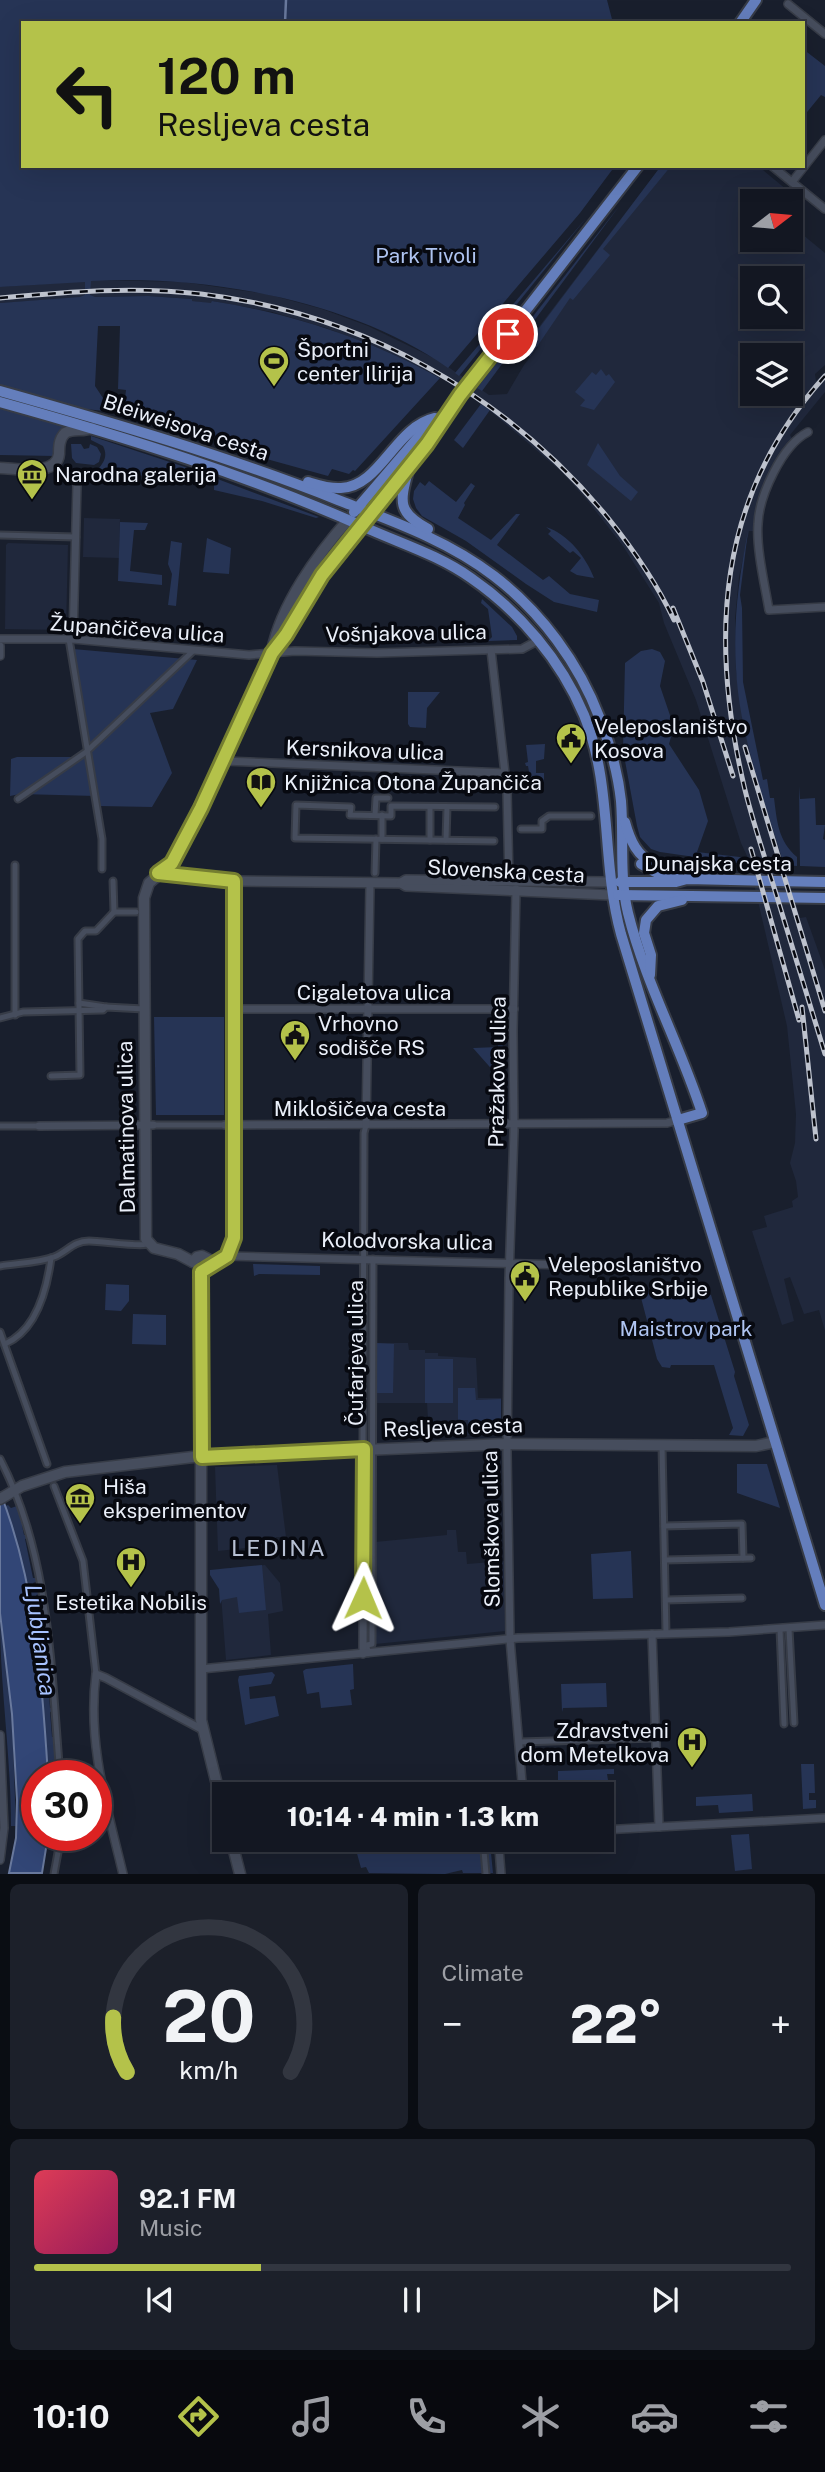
<!DOCTYPE html>
<html lang="en">
<head>
<meta charset="utf-8">
<style>
	body { margin:0; font-family:"Public Sans",sans-serif; background:#1c202a; color:#f1f3f6; height:100vh; display:flex; flex-direction:column; font-size:26px; white-space:nowrap }
	* { box-sizing:border-box; margin:0 }
	p { font-size:23px; color:#9d9fa5 }
	.icon { flex:none; width:38px; height:38px; fill:none; stroke:currentColor; stroke-width:2; stroke-linecap:round; stroke-linejoin:round }
	.map { position:relative; height:1874px; overflow:hidden }
	.sheet { display:flex; flex-direction:column; gap:10px; padding:10px; background:#0a0d13; flex:1 }
	.sheet>* { flex:none }
	.top-card { position:absolute; left:21px; top:21px; width:784px; height:147px; border-radius:0px; box-shadow:0 7px 28px #0002,0 0 0 2px #323640; background:#b4c24a; color:#111; overflow:hidden }
	.needle { width:46px; rotate:74deg }
	.tools { position:absolute; left:740px; top:189px; display:grid; gap:14px }
	.tools a { display:grid; place-items:center; width:63px; height:63px; border-radius:0px; background:#131722; box-shadow:0 7px 28px #0002,0 0 0 2px #323640; font-size:35px }
	.speed { position:absolute; left:21px; top:1760px; display:flex; gap:14px; font-size:35px; font-weight:700; text-align:center }
	.speed>* { display:grid; place-content:center; width:91px; height:91px; border-radius:50%; background:#131722; box-shadow:0 7px 28px #0002,0 0 0 2px #323640; line-height:1 }
	.speed .limit { border:10px solid #d22; background:#fff; color:#111 }
	.pin { position:absolute; display:grid; place-items:center; width:60px; height:60px; color:#fff; margin:-30px; border:4px solid #fff; border-radius:50%; box-shadow:0 2px 7px #0007 }
	.me { position:absolute; width:77px; margin:-38px; rotate:1deg; stroke-linejoin:round; filter:drop-shadow(0 0 5px #0008) }
	.turn { display:flex; align-items:center; gap:24px; height:147px; padding:0 21px; font-size:32px }
	.turn .icon { width:91px; height:91px; stroke-width:2.5 }
	.turn b { display:block; font-size:49px; line-height:60px }
	.big { font-size:52px; font-weight:800; line-height:1.1 }
	.sheet .tile { flex:1; display:flex; flex-direction:column; justify-content:center; gap:10px; min-width:0; padding:0 24px; border-radius:10px; background:#1c202a }
	.sheet .dial { align-items:center; gap:0 }
	.dial svg { height:182px; overflow:visible; fill:none; stroke:#323640; stroke-width:7; stroke-linecap:round; text-anchor:middle }
	.dial text { fill:#f1f3f6; stroke:none }
	.song { display:flex; align-items:center; gap:21px }
	.cover { width:84px; height:84px; border-radius:10px; background:linear-gradient(135deg,hsl(350 70% 55%),hsl(330 70% 35%)) }
	.played { height:7px; border-radius:4px; background:linear-gradient(90deg,#b4c24a 30%,#323640 30%) }
	.keys { display:flex; justify-content:space-around; direction:ltr }
	.heat { display:flex; justify-content:space-between; align-items:center; font-size:38px; direction:ltr }
	.sheet .tiles { flex:1; display:grid; gap:10px; grid-template-columns:1fr 1fr }
	.tile:last-child { grid-column:span 2 }
	.trip { position:absolute; left:212px; top:1782px; width:402px; height:70px; border-radius:0px; background:#131722; box-shadow:0 7px 28px #0002,0 0 0 2px #323640; font-weight:800; line-height:70px; text-align:center }
	.dock { display:flex; height:112px; justify-content:space-around; align-items:center; background:#08090e; color:#9d9fa5 }
	.dock .icon { width:49px; height:49px }
	.dock .active { color:#b4c24a }
	.dock b { font-size:32px; color:#f1f3f6 }
	.map>svg:first-child { display:block }
</style>
</head>
<body>
<div class="map">
<svg width="825" height="1874" viewBox="0 0 825 1874">
	<rect width="100%" height="100%" fill="#191f2d"/>
	<g fill="#20283c" fill-rule="evenodd">
		<path d="M661,166H758L787,190L778,201H752V240H791V225L825,253V365L815,374L816,381L825,372V392L790,435L792,439L775,465L755,531H749L739,577L735,618L736,671L746,735L800,918L806,917L825,970V1331L819,1310L804,1314L790,1277L784,1279L794,1321L782,1325L752,1231L767,1227L764,1216L793,1207L792,1201L798,1197L796,1181L790,1163L795,1143L796,1114L787,1026L748,858L741,843L696,700L664,623L659,603L623,546L587,500L562,472L482,404L441,377L376,347L326,328L272,312L212,301V304L192,301V299L148,296L95,297L0,303V287L99,280L183,282L267,294L322,309L368,326L438,360L489,395L507,394L524,365L538,347L529,340ZM752,278H791V317H752ZM752,355H791V394H752Z"/>
		<path d="M84,518L120,519L119,558L83,557Z"/>
		<path d="M8,543L68,545L66,630L5,629L6,545Z"/>
		<path d="M376,1343H408L409,1350H425V1353H438V1356L476,1358L478,1398H501V1434L429,1436L427,1403H376Z"/>
		<path d="M277,1465L286,1537H276V1545L218,1551L215,1467Z"/>
		<path d="M447,1530H456L458,1552H466L467,1564L504,1561L505,1631L375,1644V1542L447,1535Z"/>
		<path d="M265,1565L280,1583L283,1611L268,1614L271,1655L226,1660L219,1569Z"/>
	</g>
	<g fill="#263455">
		<path d="M0,0H607L613,23H23V166H615L580,213L448,368C354,301 205,274 91,281L90,295L95,297L148,296L192,299V301L211,303L212,301C291,313 372,340 440,378L355,471L353,470L349,474L332,469L328,476L263,458L264,454L217,440L218,436L140,416V412L124,407L126,390L118,389L120,326H98L95,386L105,401L104,411L76,408L0,387V303L80,297L85,295V282L0,287Z"/>
		<path d="M803,49L825,66V97L821,95L803,117Z"/>
		<path d="M661,166H671L603,249L610,255L573,300L570,298L530,357L522,351Z"/>
		<path d="M620,205L482,391L477,388Z"/>
		<path d="M587,217L459,376L455,373Z"/>
		<path d="M601,369L606,376L609,374L615,382L594,410L580,406L585,400L575,392L592,372L596,375Z"/>
		<path d="M481,404L490,410L463,448L454,440Z"/>
		<path d="M0,406L64,425L65,427L57,439L55,456L0,455Z"/>
		<path d="M91,436L191,469L319,517L316,518L262,501L214,490V485L161,477L96,472C102,464 109,458 103,446L91,440Z"/>
		<path d="M598,443L620,476L638,492L631,501L587,465Z"/>
		<path d="M71,444H81L84,449L89,448L90,444L97,447L101,454L99,462L94,465L76,463L72,458Z"/>
		<path d="M429,481L456,502L471,483L475,486L464,503L465,505L458,518L491,540L516,514H520L497,545L543,580L549,576L570,594L599,600L597,612L554,602L526,584L466,541L422,516L416,508L413,499L414,491L420,482L425,486Z"/>
		<path d="M120,522L148,523L145,530H134L130,571L162,575V585L118,581Z"/>
		<path d="M546,527C568,534 586,557 594,578L577,575L570,571L581,558L573,551L570,553L548,534L551,531Z"/>
		<path d="M748,531L740,595L742,608L743,682L763,780L767,779L770,798H774C777,821 778,841 797,857V866L784,865C765,802 739,734 736,668C733,621 739,577 748,531Z"/>
		<path d="M207,538L231,548L229,574L203,572Z"/>
		<path d="M171,541L182,543L176,606L168,605L172,574L168,564Z"/>
		<path d="M482,599L512,627L517,636V640L488,641L492,637L488,609L481,603Z"/>
		<path d="M73,649L197,660L173,709L150,713L172,773L152,807L99,806L96,796L20,794L10,796L11,759L17,757H90Z"/>
		<path d="M652,649L660,652L665,661L660,686L674,727L669,744L699,790L708,821L697,852L748,858L750,865L660,852L651,849L640,837L637,826L623,750L625,663L641,651Z"/>
		<path d="M408,692H440L427,708L426,728L410,727L408,724Z"/>
		<path d="M545,744L544,759L536,761V773H544V782L528,783V779L530,778L528,766H526L525,763L528,762L526,745Z"/>
		<path d="M799,786L800,799L815,798L816,825H825L823,839L825,840V867L800,866Z"/>
		<path d="M154,1017H224V1115H156Z"/>
		<path d="M497,1024H502L504,1083L473,1048L498,1047Z"/>
		<path d="M253,1264L320,1266V1275L259,1274L254,1276Z"/>
		<path d="M106,1284L129,1285V1301L121,1311L105,1310Z"/>
		<path d="M639,1290L701,1292L711,1295L735,1372L734,1376L749,1425L743,1436L729,1435L733,1428L714,1365H671L670,1368L662,1367L657,1359Z"/>
		<path d="M133,1314L166,1315V1345L132,1344Z"/>
		<path d="M376,1343L394,1344L393,1393H375Z"/>
		<rect x="425" y="1359" width="28" height="44"/>
		<path d="M458,1388H475L476,1400L501,1399V1434L469,1435L468,1420H458Z"/>
		<path d="M737,1464H767L780,1508L737,1493Z"/>
		<path d="M8,1505L11,1508L17,1506L21,1521H24V1524L22,1525L24,1535H27L28,1538L25,1539L33,1578H37L38,1581L33,1583L35,1592L40,1591V1594L36,1595L39,1618L43,1617V1620L40,1621L41,1634H45V1637L42,1638L43,1650H47L49,1668L46,1669L52,1695L49,1696L50,1708H53V1711L50,1712L52,1737H54L55,1776H48C42,1685 36,1593 5,1506Z"/>
		<path d="M631,1551L633,1598L593,1599L591,1554Z"/>
		<path d="M262,1565L266,1610L239,1613L237,1597L222,1600L220,1604L219,1589L210,1575V1570Z"/>
		<path d="M0,1618L12,1714L16,1826H11C11,1756 0,1688 0,1618Z"/>
		<path d="M353,1664L354,1689L350,1690L352,1705L321,1708L319,1692L307,1694L303,1671L306,1669Z"/>
		<path d="M272,1672L275,1675L271,1684L249,1687L250,1699L275,1696L279,1716L245,1725L238,1680L239,1676Z"/>
		<path d="M606,1683L607,1707L563,1708L562,1712L561,1684Z"/>
		<path d="M801,1764H814L815,1793H809V1800H816V1808L803,1809Z"/>
		<path d="M614,1769V1774H607L608,1780L558,1781V1771Z"/>
		<path d="M752,1794L753,1811L719,1813L718,1805L696,1806V1797Z"/>
		<path d="M749,1834L752,1869L735,1871L731,1835Z"/>
		<path d="M353,1839H495L490,1843L493,1873H463L462,1870L445,1874L369,1873L366,1867L361,1868Z"/>
	</g>
	<path fill="#324676" stroke="#69799d" stroke-width="2" d="M0,1492C36,1583 42,1680 48,1776H37V1836H48L42,1873H9L16,1838L17,1800L12,1714L0,1613Z"/>
	<g fill="none" stroke-linecap="round" stroke-linejoin="round">
		<path stroke="#69799d" stroke-width="2.5" d="M285,23L286,0"/>
		<g stroke="#373c47" stroke-width="9">
			<g id="pedestrian">
				<path d="M0,535L76,537"/>
				<path d="M69,639L102,839V869"/>
				<path d="M18,799L86,752L193,651"/>
				<path d="M375,815L376,798H388"/>
				<path d="M521,829H542V821L549,816H591"/>
				<path d="M382,839V815"/>
				<path d="M430,840V807"/>
				<path d="M446,840L447,807"/>
				<path d="M494,841L295,838L296,805L351,807L350,815L391,816V806L495,807"/>
				<path d="M375,873L376,839"/>
				<path d="M113,881L114,912"/>
				<path d="M79,1003L106,1007"/>
				<path d="M15,1015V865"/>
				<path d="M0,1018L23,1012L103,1010L106,1007L144,1009"/>
				<path d="M51,1076L80,1075L78,939L85,931H96L114,912H136"/>
				<path d="M153,1125H225"/>
				<path d="M0,1126H39"/>
				<path d="M0,1266C17,1263 38,1263 54,1257C67,1252 73,1241 89,1241C102,1241 140,1247 148,1244"/>
				<path d="M0,1332L47,1464"/>
				<path d="M5,1344C37,1330 47,1289 51,1258"/>
				<path d="M363,1440L364,1133L366,1125"/>
				<path d="M662,1446L666,1633"/>
				<path d="M0,1459C50,1555 51,1670 60,1776"/>
				<path d="M54,1486L83,1561L96,1674"/>
				<path d="M664,1526L742,1524L743,1558"/>
				<path d="M665,1560L751,1558"/>
				<path d="M666,1600L742,1598"/>
				<path d="M780,1629L784,1724"/>
				<path d="M789,1629L794,1723"/>
				<path d="M368,1653L367,1645L372,1644L373,1259"/>
				<path d="M519,1742L655,1738"/>
				<path d="M483,1839L486,1874"/>
				<path d="M380,1848L413,1839"/>
				<path d="M54,1874L61,1836"/>
			</g>
		</g>
		<g stroke="#373c47" stroke-width="10">
			<g id="minor">
				<path d="M788,4L825,34"/>
				<path d="M772,166L825,209"/>
				<path d="M792,182L825,140"/>
				<path d="M808,432C782,445 759,496 758,524C756,548 765,586 769,610L825,607"/>
				<path d="M0,639H73L249,655L295,651L377,653L522,649L537,641"/>
				<path d="M73,639L77,484L80,479"/>
				<path d="M0,646V656"/>
				<path d="M491,650L507,791L509,881"/>
				<path d="M224,761L505,773"/>
				<path d="M516,889L513,1031L514,1131L509,1278L507,1452L510,1639L523,1794"/>
				<path d="M234,1009H514"/>
				<path d="M225,1125L667,1123L678,1120"/>
				<path d="M366,1125L370,883"/>
				<path d="M39,1126L153,1125"/>
				<path d="M227,1256L606,1266"/>
				<path d="M652,1634L659,1827"/>
				<path d="M363,1654L364,1449"/>
				<path d="M201,1669L518,1638L729,1632L825,1625"/>
				<path d="M0,1735L4,1828L0,1860"/>
				<path d="M602,1830L825,1818"/>
				<path d="M123,1874C107,1807 87,1743 96,1674L106,1678L203,1730"/>
				<path d="M501,1874L499,1848L502,1839"/>
			</g>
		</g>
		<g stroke="#373c47" stroke-width="12">
			<g id="tertiary">
				<path d="M234,881L401,883L406,886L611,895"/>
				<path d="M401,883L406,880L610,882"/>
			</g>
		</g>
		<g stroke="#373c47" stroke-width="13">
			<g id="secondary">
				<path d="M0,468C16,468 57,477 59,454C59,447 59,439 65,433C73,428 83,432 92,428"/>
				<path d="M272,651C281,605 317,555 348,520"/>
				<path d="M158,873L234,881V1238L227,1256L201,1272"/>
				<path d="M193,1262L178,1254L154,1248L146,1239L144,898L149,883L172,863L201,808L272,653L286,635L322,575L361,525"/>
				<path d="M193,1262L197,1257L202,1256L208,1259L210,1265"/>
				<path d="M201,1272V1720L224,1813"/>
				<path d="M0,1499L22,1486L65,1472L193,1457L507,1444L756,1446L775,1442"/>
				<path d="M231,1839L240,1874"/>
			</g>
		</g>
		<g stroke="#373c47" stroke-width="14">
			<g id="primary">
				<path d="M740,23L756,0"/>
				<path d="M0,391C114,423 227,456 338,500C392,521 447,540 494,576C541,612 579,663 600,719C610,745 618,773 621,801C624,838 619,877 628,913C645,982 680,1045 702,1113L678,1120"/>
				<path d="M0,402C126,437 251,476 371,530C405,545 440,556 471,578C519,611 561,660 584,715C613,786 601,861 621,934L825,1605"/>
				<path d="M408,471C400,502 397,512 428,529"/>
				<path d="M308,482C318,485 330,489 341,488C380,487 395,427 435,418"/>
				<path d="M354,512L432,421"/>
				<path d="M367,518L427,444L460,395L638,166"/>
				<path d="M625,822C630,840 637,857 655,864C664,868 669,870 676,876"/>
				<path d="M641,864L655,872L678,876"/>
				<path d="M620,882H676L687,879L825,882"/>
				<path d="M618,895L825,898"/>
				<path d="M650,975L651,955L644,933L646,920L658,906L682,900"/>
			</g>
		</g>
		<use href="#pedestrian" stroke="#464d5d" stroke-width="5"/>
		<use href="#minor" stroke="#464d5d" stroke-width="7"/>
		<use href="#tertiary" stroke="#464d5d" stroke-width="9"/>
		<use href="#secondary" stroke="#464d5d" stroke-width="10"/>
		<use href="#primary" stroke="#647ebc" stroke-width="10"/>
		<g stroke="#bdc2cd" stroke-width="5">
			<g id="rail">
				<path d="M0,298C67,292 134,286 201,294C361,313 506,394 608,518C633,549 657,584 674,620"/>
				<path d="M825,376C716,497 709,639 745,790C754,826 766,861 777,897C793,949 809,1001 825,1054"/>
				<path d="M673,608L703,682L733,776"/>
				<path d="M745,747L825,1011"/>
				<path d="M751,849L799,1020"/>
				<path d="M802,1007L816,1139"/>
			</g>
		</g>
		<use href="#rail" stroke="#070910" stroke-width="2.5" stroke-dasharray="8" stroke-linecap="butt"/>
	</g>
	<g fill="none" stroke-linecap="round" stroke-linejoin="round">
		<g stroke="#757e30" stroke-width="18">
			<path id="route" d="M363,1598L364,1449L202,1457L201,1272L227,1256L234,1238V881L158,873L172,863L201,808L272,653L286,635L322,575L427,444L460,395L508,334"/>
		</g>
		<use href="#route" stroke="#b4c24a" stroke-width="12"/>
	</g>
	<defs>
		<g id="stadium-pin" transform="scale(1.575)"><path d="M0 17L-7.5 6A9.5 9.5 0 1 1 7.5 6Z" fill="#b4c24a" stroke="#070910"/><path d="M0-5a6.5 5 0 1 0 0 10a6.5 5 0 1 0 0-10ZM-3.5-1.8h7v3.6h-7Z" fill="#111"/></g>
		<g id="museum-pin" transform="scale(1.575)"><path d="M0 17L-7.5 6A9.5 9.5 0 1 1 7.5 6Z" fill="#b4c24a" stroke="#070910"/><path d="M0-6L6-3V-2H-6V-3ZM-5-1h2V3h-2ZM-1-1h2V3h-2ZM3-1h2V3H3ZM-6 4H6V6H-6Z" fill="#111"/></g>
		<g id="civic-pin" transform="scale(1.575)"><path d="M0 17L-7.5 6A9.5 9.5 0 1 1 7.5 6Z" fill="#b4c24a" stroke="#070910"/><path d="M-.6-6.5H3V-4.5H.6V-3L4-1V1h2V6H-6V1h2V-1L-.6-3ZM-1.2 2.5V6h2.4V2.5Z" fill="#111"/></g>
		<g id="library-pin" transform="scale(1.575)"><path d="M0 17L-7.5 6A9.5 9.5 0 1 1 7.5 6Z" fill="#b4c24a" stroke="#070910"/><path d="M-6-4Q-3-5.5-.7-3.5V5Q-3 3-6 4ZM6-4Q3-5.5 .7-3.5V5Q3 3 6 4Z" fill="#111"/></g>
		<g id="hospital-pin" transform="scale(1.575)"><path d="M0 17L-7.5 6A9.5 9.5 0 1 1 7.5 6Z" fill="#b4c24a" stroke="#070910"/><path d="M-5-5h3v3.5h4V-5h3V5h-3V1.5h-4V5h-3Z" fill="#111"/></g>
	</defs>
	<g fill-rule="evenodd">
		<use href="#stadium-pin" x="274" y="361"/>
		<use href="#museum-pin" x="32" y="474"/>
		<use href="#civic-pin" x="571" y="738"/>
		<use href="#library-pin" x="261" y="782"/>
		<use href="#civic-pin" x="295" y="1035"/>
		<use href="#civic-pin" x="525" y="1276"/>
		<use href="#museum-pin" x="80" y="1498"/>
		<use href="#hospital-pin" x="131" y="1562"/>
		<use href="#hospital-pin" x="692" y="1742"/>
	</g>
	<g text-anchor="middle" dominant-baseline="central" stroke-width="7" stroke-linejoin="round" paint-order="stroke">
		<g font-size="21" fill="#afc4f1" stroke="#070910">
			<text x="426" y="255">Park Tivoli</text>
			<text x="686" y="1328">Maistrov park</text>
		</g>
		<g font-size="21" fill="#eaeff9" stroke="#070910" text-anchor="start">
			<text x="297" y="349">Športni<tspan x="297" dy="24">center Ilirija</tspan></text>
			<text x="55" y="474">Narodna galerija</text>
			<text x="594" y="726">Veleposlaništvo<tspan x="594" dy="24">Kosova</tspan></text>
			<text x="284" y="782">Knjižnica Otona Župančiča</text>
			<text x="318" y="1023">Vrhovno<tspan x="318" dy="24">sodišče RS</tspan></text>
			<text x="548" y="1264">Veleposlaništvo<tspan x="548" dy="24">Republike Srbije</tspan></text>
			<text x="103" y="1486">Hiša<tspan x="103" dy="24">eksperimentov</tspan></text>
			<text x="131" y="1602" text-anchor="middle">Estetika Nobilis</text>
			<text x="669" y="1730" text-anchor="end">Zdravstveni<tspan x="669" dy="24">dom Metelkova</tspan></text>
		</g>
		<g font-size="21" fill="#eaeff9" stroke="#070910">
			<text transform="translate(186 427) rotate(18)">Bleiweisova cesta</text>
			<text transform="translate(137 629) rotate(4)">Župančičeva ulica</text>
			<text transform="translate(406 633) rotate(-1)">Vošnjakova ulica</text>
			<text transform="translate(365 750) rotate(2)">Kersnikova ulica</text>
			<text x="718" y="863">Dunajska cesta</text>
			<text transform="translate(506 871) rotate(3)">Slovenska cesta</text>
			<text x="374" y="992">Cigaletova ulica</text>
			<text transform="translate(497 1072) rotate(-89)">Pražakova ulica</text>
			<text x="360" y="1108">Miklošičeva cesta</text>
			<text transform="translate(126 1127) rotate(-91)">Dalmatinova ulica</text>
			<text transform="translate(407 1241) rotate(1)">Kolodvorska ulica</text>
			<text transform="translate(355 1353) rotate(-90)">Čufarjeva ulica</text>
			<text transform="translate(453 1427) rotate(-2)">Resljeva cesta</text>
			<text transform="translate(491 1529) rotate(-91)">Slomškova ulica</text>
		</g>
		<g font-size="23" letter-spacing="2" fill="#b7c0d3" stroke="#070910">
			<text x="279" y="1547">LEDINA</text>
		</g>
		<g font-size="23" font-style="italic" fill="#a7c2ff" stroke="#070910">
			<text transform="translate(41 1640) rotate(82)">Ljubljanica</text>
		</g>
	</g>
</svg>
<div class="tools">
<a><svg class="needle" viewBox="-14 -14 28 28"><path d="M0-13l5 13h-10z" fill="#e53935"/><path d="M0 13l5-13h-10z" fill="#9d9fa5"/></svg></a>
<a><svg class="icon" aria-label="search" viewBox="0 0 24 24"><circle cx="10" cy="10" r="6"/><path d="M15 15l6 6"/></svg></a>
<a><svg class="icon" aria-label="layers" viewBox="0 0 24 24"><path d="M12 4l9 5-9 5-9-5zM3 14l9 5 9-5"/></svg></a>
</div>
<div class="speed"><div class="limit">30</div></div>
<div class="pin" style="left:508px;top:334px;background:#d93025"><svg class="icon" aria-label="arrive" viewBox="0 0 24 24"><path d="M6 21V4h12l-3 4 3 4H6"/></svg></div>
<svg class="me" style="left:363px;top:1598px" viewBox="-20 -20 40 40"><path d="M0-17L14 15 0 8-14 15z" fill="#b4c24a" stroke="#fff" stroke-width="4"/></svg>
<div class="trip">10:14 · 4 min · 1.3 km</div>
<div class="top-card">
<div class="turn"><svg class="icon" aria-label="left" viewBox="0 0 24 24"><path d="M17 20v-9H6M10 6l-5 5 5 5"/></svg><div><b>120 m</b>Resljeva cesta</div></div>
</div>
</div>
<section class="sheet">
<div class="tiles">
<div class="tile dial"><svg viewBox="0 0 100 80">
<path d="M14 69A42 42 0 1 1 86 69"/>
<path d="M14 69A42 42 0 0 1 8 45" stroke="#b4c24a"/>
<text x="50" y="56" font-size="32" font-weight="700">20</text>
<text x="50" y="72" font-size="11">km/h</text>
</svg></div>
<div class="tile"><p>Climate</p>
<div class="heat"><a>−</a><b class="big">22°</b><a>+</a></div>
</div>
<div class="tile">
<div class="song"><i class="cover"></i><div><b>92.1 FM</b><p>Music</p></div></div>
<div class="played"></div>
<div class="keys"><svg class="icon" aria-label="previous" viewBox="0 0 24 24"><path d="M18 5L8 12l10 7zM5 5v14"/></svg><svg class="icon" aria-label="pause" viewBox="0 0 24 24"><path d="M8 5v14M16 5v14"/></svg><svg class="icon" aria-label="next" viewBox="0 0 24 24"><path d="M6 5l10 7-10 7zM19 5v14"/></svg></div>
</div>
</div>
</section>
<nav class="dock">
<b>10:10</b>
<svg class="icon active" aria-label="directions" viewBox="0 0 24 24"><path d="M12 3l9 9-9 9-9-9zM9 14v-3h6M13 9l2 2-2 2"/></svg>
<svg class="icon" aria-label="music" viewBox="0 0 24 24"><path d="M9 18V5l10-2v13"/><circle cx="6" cy="18" r="3"/><circle cx="16" cy="16" r="3"/></svg>
<svg class="icon" aria-label="phone" viewBox="0 0 24 24"><path d="M5 4h4l2 5-3 2q2 4 5 5l2-3 5 2v4C11 20 4 13 5 4z"/></svg>
<svg class="icon" aria-label="climate" viewBox="0 0 24 24"><path d="M12 3v18M4 7l16 10M4 17L20 7"/></svg>
<svg class="icon" aria-label="car" viewBox="0 0 24 24"><path d="M5 17H2v-5l4-1 3-4h7l3 4 3 1v5h-3M9 17h6M6 11h13"/><circle cx="7" cy="17" r="2"/><circle cx="17" cy="17" r="2"/></svg>
<svg class="icon" aria-label="filters" viewBox="0 0 24 24"><path d="M4 7h16M4 17h16"/><circle cx="9" cy="7" r="2"/><circle cx="15" cy="17" r="2"/></svg>
</nav>
</body>
</html>
